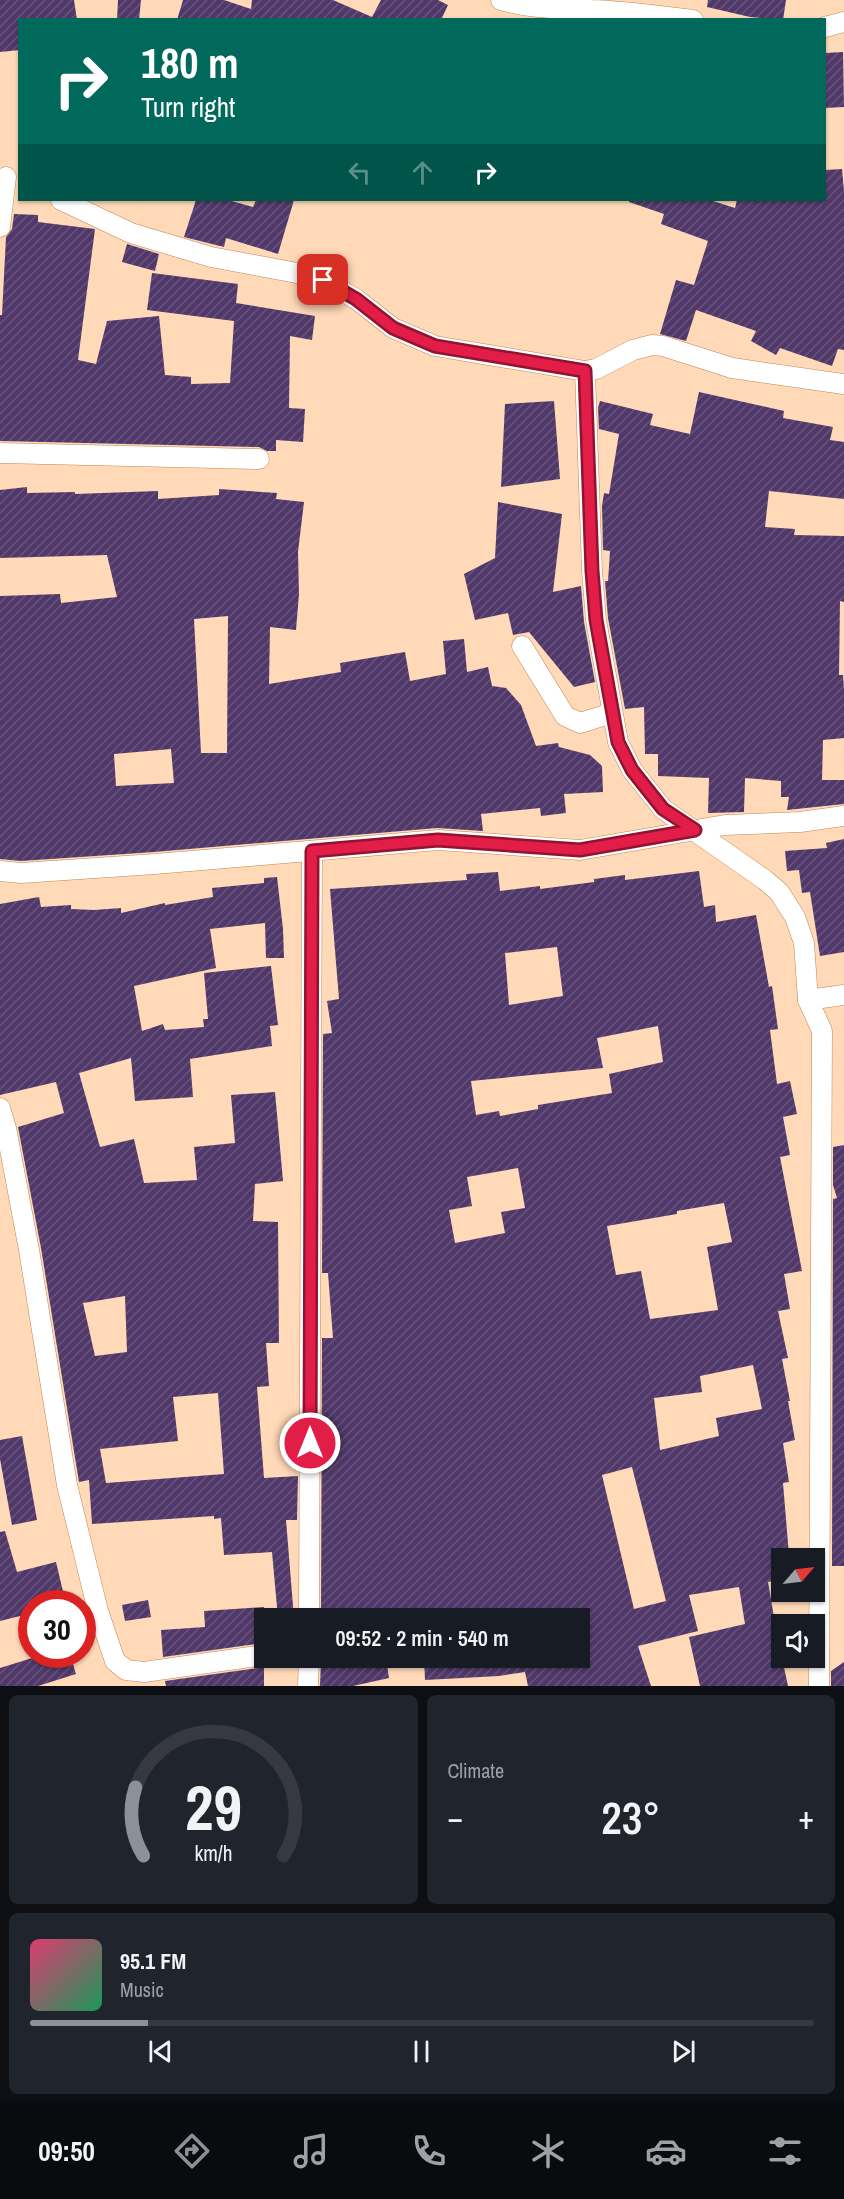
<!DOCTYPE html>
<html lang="en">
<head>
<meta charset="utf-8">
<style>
	body { margin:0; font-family:"Archivo Narrow",sans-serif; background:#20242c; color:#f1f3f6; height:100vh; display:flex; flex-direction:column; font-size:22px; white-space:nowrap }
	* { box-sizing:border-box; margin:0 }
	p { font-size:20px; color:#9ea1a6 }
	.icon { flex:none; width:33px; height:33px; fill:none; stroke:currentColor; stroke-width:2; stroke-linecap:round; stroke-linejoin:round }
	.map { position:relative; height:1686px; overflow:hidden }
	.drawer { display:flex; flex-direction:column; gap:9px; padding:9px; background:#0d0f14; flex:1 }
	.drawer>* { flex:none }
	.top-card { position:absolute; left:18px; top:18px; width:808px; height:183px; border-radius:0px; box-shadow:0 2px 4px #0004; background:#00695c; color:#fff; overflow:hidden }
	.needle { width:39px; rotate:62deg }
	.controls { position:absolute; left:771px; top:1548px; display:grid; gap:12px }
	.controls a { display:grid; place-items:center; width:54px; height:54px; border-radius:0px; background:#171b24; box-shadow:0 2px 4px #0004; font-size:30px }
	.speed { position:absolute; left:18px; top:1590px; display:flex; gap:12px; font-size:30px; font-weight:700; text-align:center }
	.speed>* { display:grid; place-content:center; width:78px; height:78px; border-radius:50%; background:#171b24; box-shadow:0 2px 4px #0004; line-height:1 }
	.speed .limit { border:9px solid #d22; background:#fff; color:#111 }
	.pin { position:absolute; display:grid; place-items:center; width:51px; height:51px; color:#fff; margin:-26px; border-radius:12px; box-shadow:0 3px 9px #0006 }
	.me { position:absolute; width:66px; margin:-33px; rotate:0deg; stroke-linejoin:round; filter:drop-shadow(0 0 4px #0008) }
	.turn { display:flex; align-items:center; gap:21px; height:126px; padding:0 24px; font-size:27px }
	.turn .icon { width:78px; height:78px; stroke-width:2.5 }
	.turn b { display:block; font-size:42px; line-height:51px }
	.lanes { display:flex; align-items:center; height:57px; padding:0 24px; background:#0003; justify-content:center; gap:30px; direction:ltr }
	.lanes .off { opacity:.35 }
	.big { font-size:45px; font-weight:600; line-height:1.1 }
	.drawer .tile { flex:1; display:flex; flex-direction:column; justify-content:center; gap:9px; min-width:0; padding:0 21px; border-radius:9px; background:#20242c }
	.drawer .dial { align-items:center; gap:0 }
	.dial svg { height:156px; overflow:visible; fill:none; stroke:#363941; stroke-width:7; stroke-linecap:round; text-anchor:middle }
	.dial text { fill:#f1f3f6; stroke:none }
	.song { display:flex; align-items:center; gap:18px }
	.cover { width:72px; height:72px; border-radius:9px; background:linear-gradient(135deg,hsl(340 70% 55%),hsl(150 70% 35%)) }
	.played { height:6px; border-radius:3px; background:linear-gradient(90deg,#8c9099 15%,#363941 15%) }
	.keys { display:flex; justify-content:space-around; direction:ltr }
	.heat { display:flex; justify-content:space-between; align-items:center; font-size:33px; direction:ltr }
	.drawer .tiles { flex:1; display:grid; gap:9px; grid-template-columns:1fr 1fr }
	.tile:last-child { grid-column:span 2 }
	.trip { position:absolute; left:254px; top:1608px; width:336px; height:60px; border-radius:0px; background:#171b24; box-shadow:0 2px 4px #0004; font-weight:600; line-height:60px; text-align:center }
	.menu { display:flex; height:96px; justify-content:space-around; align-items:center; background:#090b0e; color:#9ea1a6 }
	.menu .icon { width:42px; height:42px }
	.menu .selected { color:#8c9099 }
	.menu b { font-size:27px; color:#f1f3f6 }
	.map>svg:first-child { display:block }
</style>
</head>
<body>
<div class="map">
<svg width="844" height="1686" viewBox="0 0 844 1686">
	<defs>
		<pattern id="building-hatch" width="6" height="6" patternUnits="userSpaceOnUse" patternTransform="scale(1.5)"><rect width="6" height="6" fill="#50396a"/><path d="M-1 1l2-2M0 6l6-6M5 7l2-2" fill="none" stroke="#68547a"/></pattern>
	</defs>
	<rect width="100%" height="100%" fill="#ffd9b8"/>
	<g fill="url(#building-hatch)" fill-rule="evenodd">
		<path d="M0,0H74L77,20H20V50L0,52Z"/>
		<path d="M118,0H141L139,20H117Z"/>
		<path d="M183,0H224L251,9L252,0H333L372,17L381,0H438L448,5L441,20H177Z"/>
		<path d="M708,0H786L783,20L750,17L707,7Z"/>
		<path d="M843,52L844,107L825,108V53Z"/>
		<path d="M842,169L844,191V350L838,349L832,366L780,348L776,355L751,341L756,331L696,310L686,341L660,334L676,280L694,285L708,241L661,224L664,214L629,202V200H710L735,208L737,200H825V170Z"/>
		<path d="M196,200H228L253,207L256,200H294L278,254L226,238L224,247L184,237Z"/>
		<path d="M14,214L38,215V222L95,229L78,360L96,364L107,321L159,316L165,375L191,377V384L230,383L234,321L147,310L152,273L238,284L236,303L315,316L312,340L290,336L289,408L305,409L303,442L276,440V451H267L259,447L0,441V315H2L6,237L12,229Z"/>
		<path d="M127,244L159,254L155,271L122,262Z"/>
		<path d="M699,392L784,411L783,418L833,427L830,440L844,442V499L769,491L765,527L795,529L794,535L844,536V602L840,601L839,675H843L844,689V738L823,740L822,780H844V804L787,810L789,797H781V781L745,778L744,812L708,813L709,778L658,776V754H645L644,707L625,709L608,618L605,581H608L610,551L603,550L602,506L604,493L609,494L619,434L599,429L598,408L600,401L653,414L650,425L690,434Z"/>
		<path d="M554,401L560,479L501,487L505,404Z"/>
		<path d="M27,487V493L75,492V494L158,491V499L219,495V489L277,493L276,499L304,502L298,552L299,594L296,630L270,627L269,684L341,672L340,663L405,652L410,681L446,674L443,641L464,639L467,672L488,667L492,686L506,688L521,705L536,746L558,743L559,747L590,755L602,766L603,792L564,794L566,813L541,816L540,808L481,814L483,831L437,828L154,852L21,861L0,859V596L60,594L61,603L117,597L107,555L0,558V490ZM228,616L227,753H201L194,619ZM171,749L174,783L116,786L114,754Z"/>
		<path d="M498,502L562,514L553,592L581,586L584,622L595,682L574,687L529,632L513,635L508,613L475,620L464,574L495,558Z"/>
		<path d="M844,839V952L820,956L810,892L802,893L799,870L787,871L785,851L827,848L826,843Z"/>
		<path d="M699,871L704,907L715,905L716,922L756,915L769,987L772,986L778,1029L770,1030L777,1084L790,1081L797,1114L783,1117L790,1155L780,1157L802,1271L784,1274L790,1309L778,1311L788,1358L782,1359L790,1401H788L795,1440L783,1443L789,1482L783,1483L789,1555L782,1556V1579L768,1582L774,1617L782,1616V1658L788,1686H700L689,1637L745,1624L739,1587L689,1595L698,1631L638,1646L651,1686H528L525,1672L499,1676L425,1680L424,1658H579V1618L321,1617L322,1338H333L328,1273H322L323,1034L332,1033L327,1001L339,999L330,889L467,880L466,874L498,872L500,891L540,886V889L594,882V879L625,875V880ZM557,947L563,996L509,1005L505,953ZM658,1026L663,1062L609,1074L612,1093L538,1105V1109L500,1116L499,1111L476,1115L471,1081L603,1068L597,1038ZM518,1168L525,1208L501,1212L505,1233L455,1243L449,1210L472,1206L467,1177ZM724,1203L732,1242L707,1247L718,1310L650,1319L641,1271L616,1275L607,1226L677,1214V1211ZM753,1365L762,1409L716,1418L719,1436L660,1450L654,1398L702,1392L700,1376ZM632,1467L666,1601L634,1609L602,1475Z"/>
		<path d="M277,877L283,929L284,958H266L265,923L210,929L216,968L134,986L142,1031L163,1024L165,1030L204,1027L203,1019H208L204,973L271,966L278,1025L270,1026L272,1046L190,1059L193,1097L135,1101L131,1058L79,1073L100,1147L134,1139L144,1183L197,1180L194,1147L235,1143L231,1095L275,1092L283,1181L255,1184L253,1221L278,1222L279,1343H266L269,1386L257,1387L264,1478L298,1476L297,1520H286L294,1618H278L272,1552L224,1555L221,1518L214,1519V1516L92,1524L89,1480L79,1482L41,1248L18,1127L64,1113L56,1082L0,1095V904L39,897L41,907L71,905V909L94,910L121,908V913L165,903V905L213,897L212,888L264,883V878ZM125,1296L127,1352L95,1356L83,1303ZM218,1393L224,1474L106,1483L100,1449L178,1441L173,1397Z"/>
		<path d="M844,1145V1566H832L833,1199L837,1198L833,1185V1147Z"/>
		<path d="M22,1436L37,1520L12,1525L0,1459V1440Z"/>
		<path d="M5,1531L17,1572L56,1562L66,1604H32V1613L0,1621V1532Z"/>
		<path d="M148,1600L151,1617L125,1621L122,1605Z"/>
		<path d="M264,1607V1643L163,1657L161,1630L205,1627L204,1611Z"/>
		<path d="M45,1654H70L76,1674L38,1686H0V1668Z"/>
		<path d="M337,1658H386L389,1678L353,1686H320L321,1661Z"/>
		<path d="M844,1662V1686H831V1671Z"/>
		<path d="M264,1667V1686H166L165,1681Z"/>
	</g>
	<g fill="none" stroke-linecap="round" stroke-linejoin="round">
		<g stroke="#c18750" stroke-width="21">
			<g id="street">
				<path d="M501,0C531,9 560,8 592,10C625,11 659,16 693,20"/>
				<path d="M825,27L844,22"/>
				<path d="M61,200L131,233L211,257L297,273L323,280L356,299L393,328L435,346L585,371L596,369L633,350L652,345L663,346L732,368L844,384"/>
				<path d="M0,227L6,177"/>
				<path d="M585,371L592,571L596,620L618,742L632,770L663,809L765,880L779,892L795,917L804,943L808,1000L822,1031L819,1686"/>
				<path d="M0,453L259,459"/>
				<path d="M522,646L565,716L580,723L612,713"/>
				<path d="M0,871L21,873L155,864L438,840L580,850L725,825L800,822L844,816"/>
				<path d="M808,1000L844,995"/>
				<path d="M0,1108L6,1128L29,1250L67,1485L98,1611L115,1661L126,1670L144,1672L264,1655"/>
				<path d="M309,1618L312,851"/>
				<path d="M308,1686L309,1658"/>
			</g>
		</g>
		<use href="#street" stroke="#fff" stroke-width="20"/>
	</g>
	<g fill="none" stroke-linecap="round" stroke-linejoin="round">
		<g stroke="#92132f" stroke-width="15">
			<path id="route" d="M310,1443L312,851L438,840L580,850L695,830L663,809L632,770L618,742L596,620L592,571L585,371L435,346L393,328L356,299L323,280"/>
		</g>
		<use href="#route" stroke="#e11d48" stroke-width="10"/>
	</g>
</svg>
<div class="controls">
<a><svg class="needle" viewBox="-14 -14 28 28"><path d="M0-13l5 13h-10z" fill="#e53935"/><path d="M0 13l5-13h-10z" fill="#9ea1a6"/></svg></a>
<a><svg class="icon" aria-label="sound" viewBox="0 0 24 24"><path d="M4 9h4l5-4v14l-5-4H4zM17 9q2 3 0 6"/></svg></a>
</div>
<div class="speed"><div class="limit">30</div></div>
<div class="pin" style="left:323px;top:280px;background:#d93025"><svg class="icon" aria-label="arrive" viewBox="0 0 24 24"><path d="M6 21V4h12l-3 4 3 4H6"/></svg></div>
<svg class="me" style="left:310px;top:1443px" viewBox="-20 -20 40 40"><circle r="17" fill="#e11d48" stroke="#fff" stroke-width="3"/><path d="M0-11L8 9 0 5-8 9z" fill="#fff"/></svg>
<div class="trip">09:52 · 2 min · 540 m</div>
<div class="top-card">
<div class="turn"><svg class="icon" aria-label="right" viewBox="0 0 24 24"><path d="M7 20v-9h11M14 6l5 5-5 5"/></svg><div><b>180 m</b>Turn right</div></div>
<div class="lanes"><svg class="icon off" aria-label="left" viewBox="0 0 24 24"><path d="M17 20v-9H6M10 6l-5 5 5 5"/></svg><svg class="icon off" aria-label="ahead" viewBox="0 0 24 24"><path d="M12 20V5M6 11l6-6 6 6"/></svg><svg class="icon" aria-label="right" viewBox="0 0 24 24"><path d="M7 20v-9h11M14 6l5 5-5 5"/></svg></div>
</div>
</div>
<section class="drawer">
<div class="tiles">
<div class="tile dial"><svg viewBox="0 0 100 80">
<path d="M14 69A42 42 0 1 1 86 69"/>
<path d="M14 69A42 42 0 0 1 10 34" stroke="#8c9099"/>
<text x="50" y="56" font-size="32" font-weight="700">29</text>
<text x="50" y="72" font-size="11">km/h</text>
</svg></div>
<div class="tile"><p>Climate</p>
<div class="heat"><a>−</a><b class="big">23°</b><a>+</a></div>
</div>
<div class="tile">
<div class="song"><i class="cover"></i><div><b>95.1 FM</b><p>Music</p></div></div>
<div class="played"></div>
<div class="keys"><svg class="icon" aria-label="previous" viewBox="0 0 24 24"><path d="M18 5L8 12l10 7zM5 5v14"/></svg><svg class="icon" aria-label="pause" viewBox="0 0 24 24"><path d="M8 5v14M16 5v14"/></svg><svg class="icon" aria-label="next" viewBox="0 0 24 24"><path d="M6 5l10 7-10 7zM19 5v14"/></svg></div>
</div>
</div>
</section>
<nav class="menu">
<b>09:50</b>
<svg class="icon selected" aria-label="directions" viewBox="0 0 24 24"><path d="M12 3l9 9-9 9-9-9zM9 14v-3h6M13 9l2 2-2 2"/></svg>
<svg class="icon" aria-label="music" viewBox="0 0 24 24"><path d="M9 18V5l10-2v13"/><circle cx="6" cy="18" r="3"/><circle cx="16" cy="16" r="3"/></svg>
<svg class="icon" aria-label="phone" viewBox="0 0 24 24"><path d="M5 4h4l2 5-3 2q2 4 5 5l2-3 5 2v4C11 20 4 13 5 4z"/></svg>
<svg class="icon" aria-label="climate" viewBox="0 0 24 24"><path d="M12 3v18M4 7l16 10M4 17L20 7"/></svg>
<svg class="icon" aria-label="car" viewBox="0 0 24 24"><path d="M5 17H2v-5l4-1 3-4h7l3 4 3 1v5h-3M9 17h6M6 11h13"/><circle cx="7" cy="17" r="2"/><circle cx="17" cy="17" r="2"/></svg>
<svg class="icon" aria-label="filters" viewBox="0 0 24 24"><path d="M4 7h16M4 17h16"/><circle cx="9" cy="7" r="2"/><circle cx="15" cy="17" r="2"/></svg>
</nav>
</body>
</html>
